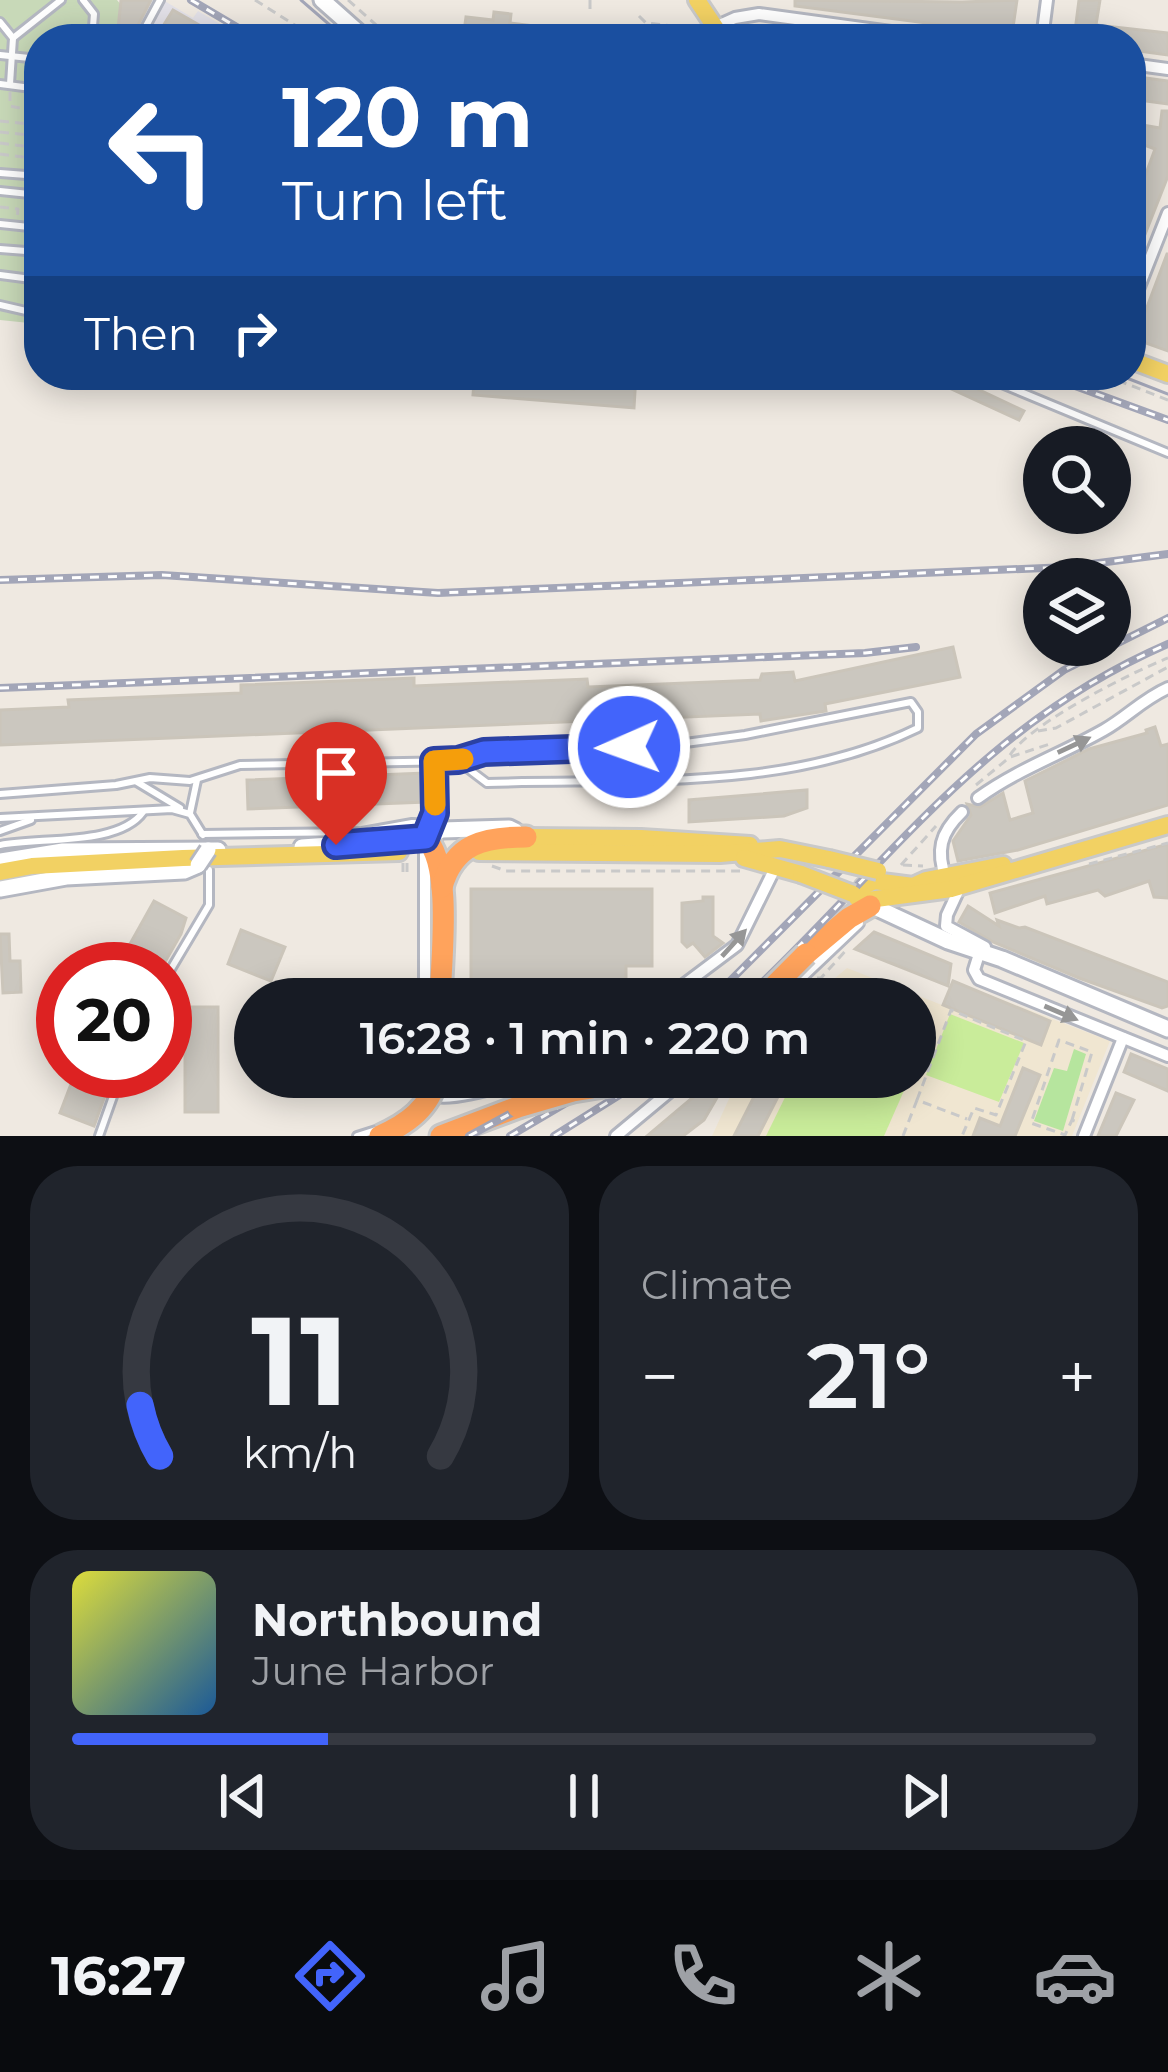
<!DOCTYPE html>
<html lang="en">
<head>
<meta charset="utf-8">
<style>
	body { margin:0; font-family:Montserrat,sans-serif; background:#20242c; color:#f1f3f6; height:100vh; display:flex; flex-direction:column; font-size:45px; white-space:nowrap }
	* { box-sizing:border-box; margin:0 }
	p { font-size:39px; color:#9ea1a6 }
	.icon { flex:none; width:66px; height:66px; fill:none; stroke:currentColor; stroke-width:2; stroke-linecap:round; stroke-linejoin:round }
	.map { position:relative; height:1136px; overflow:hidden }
	.details { display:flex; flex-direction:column; gap:30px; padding:30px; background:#0d0f14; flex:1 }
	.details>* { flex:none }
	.top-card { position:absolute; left:24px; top:24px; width:1122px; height:366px; border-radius:48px; box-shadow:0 6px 30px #0003; background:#1a4fa0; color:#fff; overflow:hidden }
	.tools { position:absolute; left:1023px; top:426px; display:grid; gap:24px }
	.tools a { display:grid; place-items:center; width:108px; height:108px; border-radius:50%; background:#171b24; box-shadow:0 6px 30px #0003; font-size:60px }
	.speed { position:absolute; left:36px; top:942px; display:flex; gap:24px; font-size:60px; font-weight:700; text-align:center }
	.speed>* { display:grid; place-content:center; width:156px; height:156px; border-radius:50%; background:#171b24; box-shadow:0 6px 30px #0003; line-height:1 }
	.speed .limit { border:18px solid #d22; background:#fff; color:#111 }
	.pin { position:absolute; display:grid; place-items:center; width:102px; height:102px; color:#fff; margin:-123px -51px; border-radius:50% 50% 50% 0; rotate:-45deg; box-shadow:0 0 12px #0007 }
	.pin .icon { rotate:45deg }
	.me { position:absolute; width:132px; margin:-66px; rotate:268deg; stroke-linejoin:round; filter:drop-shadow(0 0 9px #0008) }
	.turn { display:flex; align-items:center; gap:42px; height:252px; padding:0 60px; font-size:54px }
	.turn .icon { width:156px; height:156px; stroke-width:2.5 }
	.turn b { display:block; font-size:84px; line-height:102px }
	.then { display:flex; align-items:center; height:114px; padding:0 60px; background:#0003; gap:24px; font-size:45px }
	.big { font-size:90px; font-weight:600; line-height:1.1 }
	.details .tile { flex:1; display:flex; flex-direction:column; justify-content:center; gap:18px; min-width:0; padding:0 42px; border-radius:48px; background:#20242c }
	.details .dial { align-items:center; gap:0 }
	.dial svg { height:312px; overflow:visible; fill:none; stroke:#363941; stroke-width:7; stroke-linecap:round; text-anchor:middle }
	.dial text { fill:#f1f3f6; stroke:none }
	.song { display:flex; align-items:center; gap:36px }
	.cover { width:144px; height:144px; border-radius:18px; background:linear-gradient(135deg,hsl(60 70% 55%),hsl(210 70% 35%)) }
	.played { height:12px; border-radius:6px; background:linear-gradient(90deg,#4264fb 25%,#363941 25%) }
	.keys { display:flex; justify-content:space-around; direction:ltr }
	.heat { display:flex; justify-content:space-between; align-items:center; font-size:66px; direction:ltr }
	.details .tiles { flex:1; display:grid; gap:30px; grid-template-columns:1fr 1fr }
	.tile:last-child { grid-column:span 2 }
	.trip { position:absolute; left:234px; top:978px; width:702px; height:120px; border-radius:60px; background:#171b24; box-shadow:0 6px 30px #0003; font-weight:600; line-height:120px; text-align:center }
	.tab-bar { display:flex; height:192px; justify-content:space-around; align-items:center; background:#090b0e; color:#9ea1a6 }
	.tab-bar .icon { width:84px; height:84px }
	.tab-bar .selected { color:#4264fb }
	.tab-bar b { font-size:54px; color:#f1f3f6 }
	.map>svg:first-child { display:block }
</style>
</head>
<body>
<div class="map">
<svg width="1168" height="1136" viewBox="0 0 1168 1136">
	<rect width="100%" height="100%" fill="#efe9e1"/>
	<path fill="#e3e1e8" d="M128,0H163L193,18L198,11L245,39H117Z"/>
	<path fill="#f0e6d1" d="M847,968L942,1005L953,981L1110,1041L1072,1136H712L739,1077H915V999H810Z"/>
	<path fill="#b6e59e" d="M1074,1049L1086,1054L1063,1131L1034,1121L1054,1068L1067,1071Z"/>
	<path fill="#c8d9b8" d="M0,0H117L121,5L117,39H39V324L0,320Z"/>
	<g fill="#c9ec9a">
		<path d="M950,1014L1024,1043L999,1102L926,1075Z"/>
		<path d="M795,1077H910L884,1136H766Z"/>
	</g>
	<g fill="#cbc7bf" stroke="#cbc5ba" stroke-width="3">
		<path d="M121,0H151L131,39H117Z"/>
		<path d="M795,0L962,2L1017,0L1012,34L795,6Z"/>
		<path d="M1079,0H1100L1096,25L1168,33V55L1131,50V39H1074Z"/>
		<path d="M173,10L208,30L203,39H173L160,31Z"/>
		<path d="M494,12L511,14L510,23L591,33V39H463L466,17L493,20Z"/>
		<path d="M1131,76L1168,81V104L1131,99Z"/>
		<path d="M1162,111H1168V176L1131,270V174L1144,179L1155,149L1131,140V123L1160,128Z"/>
		<path d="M1167,254H1168V351L1135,339Z"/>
		<path d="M573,375H636L634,408L473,395L474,382L573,389Z"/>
		<path d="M950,376L1024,411L1019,420L945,386Z"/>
		<path d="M953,647L960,677L825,704L826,711L761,721L760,714L0,745V710L69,707L68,700L241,693V685L414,678V686L587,679L588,687L760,680L762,674L793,672L795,681Z"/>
		<path d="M1155,727L1161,746L1168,744V805L1018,850L958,861L953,841L971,815L967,804L980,807L1003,793L1010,820L1033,813L1025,781L1089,749L1147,733L1146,730Z"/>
		<path d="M425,773L426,802L248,809L247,780Z"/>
		<path d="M807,790V808L784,816L689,822V800Z"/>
		<path d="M1168,844V898L1154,897L1149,881L1105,896L1098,890L1047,904L1045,896L995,913L990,893Z"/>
		<path d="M471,889H652V966H626V983L603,999H471Z"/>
		<path d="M703,897H713V936L723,943L705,957L693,943L687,947L682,942V903L703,901Z"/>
		<path d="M154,901L186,918L181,934L161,969H116Z"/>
		<path d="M968,906L999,926L997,920L1019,928L1025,927L1168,982V1006L1162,1008L1079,978L993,942L959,922Z"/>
		<path d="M241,930L285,947L271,981L228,964Z"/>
		<path d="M874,932L951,964L948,986L855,949Z"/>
		<path d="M0,934H9L10,961H20L21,992L3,993Z"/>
		<path d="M953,981L1050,1021L1041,1045L943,1005Z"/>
		<rect x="185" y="1007" width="33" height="105"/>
		<path d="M1131,1054L1168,1069V1091L1124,1072Z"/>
		<path d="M1023,1068L1040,1075L1015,1136H973L980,1118L1000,1126Z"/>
		<path d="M76,1071H114L94,1126L60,1113Z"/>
		<path d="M717,1077H729L704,1120L683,1136H647Z"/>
		<path d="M764,1077H788L758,1136H734Z"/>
		<path d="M1116,1093L1134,1100L1116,1136H1098Z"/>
	</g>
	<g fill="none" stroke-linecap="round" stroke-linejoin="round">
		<g stroke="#b4b7c1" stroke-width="12">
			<g id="lane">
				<path d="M83,0L94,14L92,39"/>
				<path d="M0,22L13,38L10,84"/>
				<path d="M13,38L61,0"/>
				<path d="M139,39L160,0"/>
				<path d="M0,55L39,59"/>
				<path d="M0,84L39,89"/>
				<path d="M0,173L39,176"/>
				<path d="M0,191L39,195"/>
				<path d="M0,224L39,228"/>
				<path d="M0,249L39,252"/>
				<path d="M32,252L39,182"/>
				<path d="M0,275L39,280"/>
				<path d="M0,305L39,314"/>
				<path d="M399,375H408"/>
				<path d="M442,375H449"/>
				<path d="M980,375L1168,453"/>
				<path d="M137,782L180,808"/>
				<path d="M0,794L116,785L150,778L190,781L240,765L458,761L484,752L663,746L745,735L911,702L918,712V728C785,793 631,778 487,783L458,761"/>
				<path d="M190,813L197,780"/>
				<path d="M0,818L172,809L190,814L203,835"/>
				<path d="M0,831L31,820"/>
				<path d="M202,834L362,832L412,823L443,824"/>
				<path d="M427,834L435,813L434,761"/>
				<path d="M0,845C40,837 119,846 143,812"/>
				<path d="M165,979L209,905V870"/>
				<path d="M99,1136L122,1071"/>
				<path d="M357,1136L376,1130"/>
			</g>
		</g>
		<g stroke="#b4b7c1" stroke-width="16">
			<g id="street">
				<path d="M715,27L735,18L759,14L942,39"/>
				<path d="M1042,39L1047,0"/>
				<path d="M1131,64L1168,69"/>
				<path d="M1131,307L1168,213"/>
				<path d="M978,798C1018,769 1062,754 1104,730C1127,717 1143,699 1168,688"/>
				<path d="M946,879C936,851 940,833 962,812"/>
				<path d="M960,887L947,915L946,926L985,947"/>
				<path d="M979,954L974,970L979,979L1168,1056"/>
				<path d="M425,999V848"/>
				<path d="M665,999L737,945L776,866"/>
				<path d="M778,999L858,923"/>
				<path d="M424,1077C426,1084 426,1091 433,1095C449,1103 514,1082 534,1077"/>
				<path d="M616,1136L687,1077"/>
				<path d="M1084,1136L1123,1038"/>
			</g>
		</g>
		<g stroke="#b4b7c1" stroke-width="21">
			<g id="secondary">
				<path d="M322,0L366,39"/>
				<path d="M302,847L425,838L442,830L509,828L515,831"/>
				<path d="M0,861L63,851L218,850"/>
				<path d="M0,889L66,877L184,871L198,865"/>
				<path d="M864,902L948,941L1002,959L1168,1029"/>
			</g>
		</g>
		<g stroke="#c9c9c9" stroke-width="22">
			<g id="primary">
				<path d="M697,0L723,39"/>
				<path d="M1131,360L1168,374"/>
				<path d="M526,837L641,838L750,845"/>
				<path d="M479,852L720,854L780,849L829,859"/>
				<path d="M744,858L801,874"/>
				<path d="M0,872L32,866L183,858L399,852"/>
				<path d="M857,897L864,886L874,881L913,886L926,880L1003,865"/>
				<path d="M857,898L861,901L951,889L1168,825"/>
			</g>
		</g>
		<g stroke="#c9c9c9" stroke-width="27">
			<g id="highway">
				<path d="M425,838C453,863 441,962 440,999"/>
				<path d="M442,887C454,843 485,837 526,837"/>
				<path d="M806,954L849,918L870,906"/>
				<path d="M441,1136L518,1107"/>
			</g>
		</g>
		<g stroke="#c9c9c9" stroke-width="3" stroke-dasharray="9 6" stroke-linecap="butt">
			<path d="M255,0L317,39"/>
			<path d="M348,0L392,39"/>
			<path d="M590,9V0"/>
			<path d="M639,16L646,23L701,29"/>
			<path d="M26,66L39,75"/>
			<path d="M10,92V106L39,112"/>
			<path d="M0,121L39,125"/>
			<path d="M0,132L39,136"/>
			<path d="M0,143L39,148"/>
			<path d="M0,154L39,159"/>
			<path d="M0,207L18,209L17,219"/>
			<path d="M1104,375L1168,400"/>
			<path d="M1038,731L1056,728L1168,667"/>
			<path d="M1010,755C1031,723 1130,673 1168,658"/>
			<path d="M976,785L1010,757L1050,744"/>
			<path d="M403,863V873H407V861"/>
			<path d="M1089,864L1168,843"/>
			<path d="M901,865L936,826"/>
			<path d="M903,865L923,866"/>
			<path d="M492,866L506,871H740"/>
			<path d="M817,978H821L848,948"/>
			<path d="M806,988L851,999"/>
			<path d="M917,1100L951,1010L1026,1041L996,1115L974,1108L962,1136"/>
			<path d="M1072,1120L1092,1052L1059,1040L1031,1123L1065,1135L1072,1120L1080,1123"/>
			<path d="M903,1136L917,1100L967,1119"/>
		</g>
		<use href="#lane" stroke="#fff" stroke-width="6"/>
		<use href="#street" stroke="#fff" stroke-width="10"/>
		<use href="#secondary" stroke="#fff" stroke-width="15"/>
		<use href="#primary" stroke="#f2d163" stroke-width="16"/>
		<use href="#highway" stroke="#ffa35c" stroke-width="21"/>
		<g stroke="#a3a6b8" stroke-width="3">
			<path d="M301,0L346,39"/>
			<path d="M1119,375L1168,394"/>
		</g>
		<g stroke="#a3a6b8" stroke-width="8">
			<g id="rail">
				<path d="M191,0L257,39"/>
				<path d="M1045,375L1168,420"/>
				<path d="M0,580L162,575L438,593L1068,567L1168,554"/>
				<path d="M0,688L865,653L916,647"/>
				<path d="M712,999L976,734L1064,670L1168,618"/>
				<path d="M745,999C889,864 979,726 1168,644"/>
				<path d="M469,1136L578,1077"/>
				<path d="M510,1136L610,1077"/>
				<path d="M554,1136L648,1077"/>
			</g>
		</g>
		<use href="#rail" stroke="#fff" stroke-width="3" stroke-dasharray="9" stroke-linecap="butt"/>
		<g stroke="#b4b7c1" stroke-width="21" stroke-linecap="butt">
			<path id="secondary-bridge" d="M198,865L208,850"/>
		</g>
		<g stroke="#c9c9c9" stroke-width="22" stroke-linecap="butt">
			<g id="primary-bridge">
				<path d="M829,859L878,871"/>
				<path d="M801,874L853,894"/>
			</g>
		</g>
		<g stroke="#c9c9c9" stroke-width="27" stroke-linecap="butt">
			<g id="highway-bridge">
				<path d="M761,999L806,954"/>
				<path d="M518,1107L573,1091L659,1077"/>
				<path d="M380,1136C407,1124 430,1108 437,1077"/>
			</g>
		</g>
		<use href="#secondary-bridge" stroke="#fff" stroke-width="15"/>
		<use href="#primary-bridge" stroke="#f2d163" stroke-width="16"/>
		<use href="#highway-bridge" stroke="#ffa35c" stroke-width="21"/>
	</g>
	<defs><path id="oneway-solid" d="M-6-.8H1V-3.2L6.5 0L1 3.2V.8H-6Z" transform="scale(3)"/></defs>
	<g fill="#969696">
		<use href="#oneway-solid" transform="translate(1074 745) rotate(-25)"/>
		<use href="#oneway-solid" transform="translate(734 943) rotate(-48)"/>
		<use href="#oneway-solid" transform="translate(1061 1013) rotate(23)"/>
	</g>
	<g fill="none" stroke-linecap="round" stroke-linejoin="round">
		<g stroke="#2b41a3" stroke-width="30">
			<path id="route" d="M336,845L425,838L435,813L434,761L458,760L484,752L629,747"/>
		</g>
		<use href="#route" stroke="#4264fb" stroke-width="21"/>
		<path stroke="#f59e0b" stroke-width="21" d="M435,805L434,761L463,759"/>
	</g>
</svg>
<div class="tools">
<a><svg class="icon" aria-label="search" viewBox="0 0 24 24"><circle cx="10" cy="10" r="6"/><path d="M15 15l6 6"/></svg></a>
<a><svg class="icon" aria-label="layers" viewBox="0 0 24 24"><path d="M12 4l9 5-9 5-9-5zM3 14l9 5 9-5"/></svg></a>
</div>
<div class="speed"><div class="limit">20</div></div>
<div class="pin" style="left:336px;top:845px;background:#d93025"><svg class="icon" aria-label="arrive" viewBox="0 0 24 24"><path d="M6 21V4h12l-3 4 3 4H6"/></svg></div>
<svg class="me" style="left:629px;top:747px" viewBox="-20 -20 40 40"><circle r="17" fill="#4264fb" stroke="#fff" stroke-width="3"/><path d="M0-11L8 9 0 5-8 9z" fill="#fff"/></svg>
<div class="trip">16:28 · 1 min · 220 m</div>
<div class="top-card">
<div class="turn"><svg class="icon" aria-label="left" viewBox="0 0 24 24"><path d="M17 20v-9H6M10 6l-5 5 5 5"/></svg><div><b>120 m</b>Turn left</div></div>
<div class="then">Then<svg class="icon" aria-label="right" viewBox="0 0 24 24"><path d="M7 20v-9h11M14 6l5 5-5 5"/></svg></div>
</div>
</div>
<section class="details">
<div class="tiles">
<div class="tile dial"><svg viewBox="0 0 100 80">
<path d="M14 69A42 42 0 1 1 86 69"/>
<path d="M14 69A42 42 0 0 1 9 56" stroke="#4264fb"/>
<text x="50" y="56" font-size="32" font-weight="700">11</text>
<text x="50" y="72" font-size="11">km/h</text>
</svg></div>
<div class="tile"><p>Climate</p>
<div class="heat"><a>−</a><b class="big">21°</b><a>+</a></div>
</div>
<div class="tile">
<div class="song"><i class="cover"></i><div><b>Northbound</b><p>June Harbor</p></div></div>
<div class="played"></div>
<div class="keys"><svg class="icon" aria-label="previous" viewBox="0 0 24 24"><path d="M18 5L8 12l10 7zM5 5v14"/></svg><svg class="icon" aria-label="pause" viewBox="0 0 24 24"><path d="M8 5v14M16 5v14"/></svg><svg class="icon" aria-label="next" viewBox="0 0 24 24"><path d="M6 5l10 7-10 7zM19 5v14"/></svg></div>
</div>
</div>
</section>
<nav class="tab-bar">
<b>16:27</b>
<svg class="icon selected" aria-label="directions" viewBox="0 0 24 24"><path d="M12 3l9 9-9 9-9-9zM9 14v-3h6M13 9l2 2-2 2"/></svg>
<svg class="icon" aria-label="music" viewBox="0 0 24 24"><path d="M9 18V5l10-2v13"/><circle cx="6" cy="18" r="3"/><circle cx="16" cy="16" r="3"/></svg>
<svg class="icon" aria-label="phone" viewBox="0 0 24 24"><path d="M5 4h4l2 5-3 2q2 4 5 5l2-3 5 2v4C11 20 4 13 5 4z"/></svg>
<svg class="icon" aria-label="climate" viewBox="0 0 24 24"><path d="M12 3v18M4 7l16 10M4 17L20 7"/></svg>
<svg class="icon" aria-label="car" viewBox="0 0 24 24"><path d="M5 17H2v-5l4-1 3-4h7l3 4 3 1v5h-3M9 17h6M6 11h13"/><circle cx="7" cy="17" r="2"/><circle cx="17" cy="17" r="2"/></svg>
</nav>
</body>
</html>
